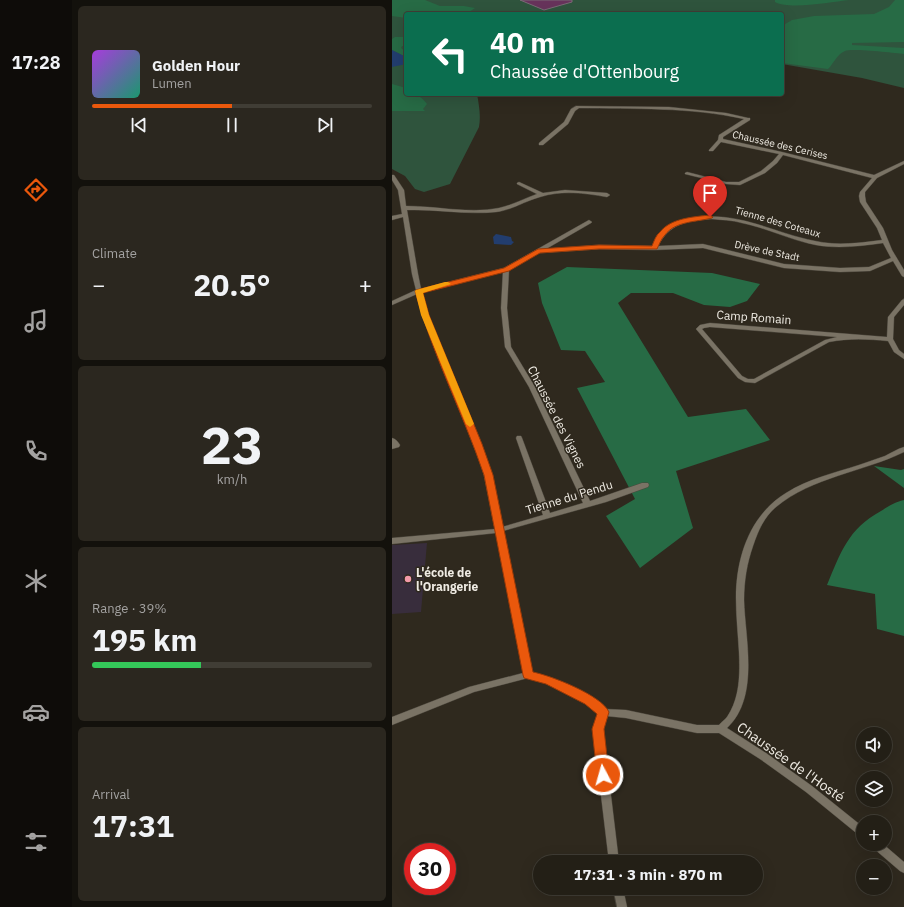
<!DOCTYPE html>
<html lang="en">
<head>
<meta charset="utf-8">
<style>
	body { margin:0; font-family:"IBM Plex Sans",sans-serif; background:#2b271f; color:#f1f3f6; height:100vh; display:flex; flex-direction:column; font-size:15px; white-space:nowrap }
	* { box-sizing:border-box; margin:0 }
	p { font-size:13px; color:#a3a2a1 }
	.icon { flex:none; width:22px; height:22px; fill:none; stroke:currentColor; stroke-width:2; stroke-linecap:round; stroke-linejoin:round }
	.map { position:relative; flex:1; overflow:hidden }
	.drawer { display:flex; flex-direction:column; gap:6px; padding:6px; background:#13110c; width:320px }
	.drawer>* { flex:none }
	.banner { position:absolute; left:12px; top:12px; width:380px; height:84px; border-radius:4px; box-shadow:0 4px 16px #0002,0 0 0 1px #403d35; background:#0b6e4f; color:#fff; overflow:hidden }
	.fabs { position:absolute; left:464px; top:727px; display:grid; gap:8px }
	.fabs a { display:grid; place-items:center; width:36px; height:36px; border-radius:50%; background:#231f16; box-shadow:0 4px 16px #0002,0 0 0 1px #403d35; font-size:20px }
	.speed { position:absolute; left:12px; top:843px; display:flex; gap:8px; font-size:20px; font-weight:700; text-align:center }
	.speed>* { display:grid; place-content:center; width:52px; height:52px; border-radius:50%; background:#231f16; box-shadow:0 4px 16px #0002,0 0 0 1px #403d35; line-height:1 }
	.speed .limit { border:6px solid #d22; background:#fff; color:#111 }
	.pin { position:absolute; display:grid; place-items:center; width:34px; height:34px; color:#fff; margin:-41px -17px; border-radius:50% 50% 50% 0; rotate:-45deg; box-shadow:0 0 4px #0007 }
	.pin .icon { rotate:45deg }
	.me { position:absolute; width:44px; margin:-22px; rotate:354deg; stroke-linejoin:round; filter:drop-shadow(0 0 3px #0008) }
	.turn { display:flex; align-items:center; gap:14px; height:84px; padding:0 20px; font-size:18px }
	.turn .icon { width:52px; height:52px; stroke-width:2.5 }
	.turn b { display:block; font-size:28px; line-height:34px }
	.big { font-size:30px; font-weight:700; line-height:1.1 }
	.drawer .tile { flex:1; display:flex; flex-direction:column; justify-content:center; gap:6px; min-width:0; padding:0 14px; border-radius:6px; background:#2b271f }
	.drawer .dial { align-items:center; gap:0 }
	.dial b { font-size:52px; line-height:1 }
	.song { display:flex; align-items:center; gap:12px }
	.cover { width:48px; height:48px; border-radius:6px; background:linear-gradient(135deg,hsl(280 70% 55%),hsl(160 70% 35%)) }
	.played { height:4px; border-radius:2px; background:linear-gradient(90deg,#ea580c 50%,#403d35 50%) }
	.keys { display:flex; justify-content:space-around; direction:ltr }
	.heat { display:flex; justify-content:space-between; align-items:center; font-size:22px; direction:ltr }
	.charge { height:6px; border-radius:3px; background:linear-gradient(90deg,#34c759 39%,#403d35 0) }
	.trip { position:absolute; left:141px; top:855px; width:230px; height:40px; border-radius:20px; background:#231f16; box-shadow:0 4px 16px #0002,0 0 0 1px #403d35; font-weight:700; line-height:40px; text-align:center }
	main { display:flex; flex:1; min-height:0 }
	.tab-bar { display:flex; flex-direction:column; width:72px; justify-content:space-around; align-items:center; background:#0e0c09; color:#a3a2a1 }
	.tab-bar .icon { width:28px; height:28px }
	.tab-bar .active { color:#ea580c }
	.tab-bar b { font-size:18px; color:#f1f3f6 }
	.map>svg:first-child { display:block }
</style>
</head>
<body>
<main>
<nav class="tab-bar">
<b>17:28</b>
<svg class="icon active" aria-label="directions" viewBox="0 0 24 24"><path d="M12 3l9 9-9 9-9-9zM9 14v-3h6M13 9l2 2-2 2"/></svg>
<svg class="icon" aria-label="music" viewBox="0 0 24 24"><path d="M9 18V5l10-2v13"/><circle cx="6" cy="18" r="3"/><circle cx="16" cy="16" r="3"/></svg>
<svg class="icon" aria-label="phone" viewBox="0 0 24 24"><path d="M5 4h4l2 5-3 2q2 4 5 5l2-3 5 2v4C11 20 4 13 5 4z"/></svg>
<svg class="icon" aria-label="climate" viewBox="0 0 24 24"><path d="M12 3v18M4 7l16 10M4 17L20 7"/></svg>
<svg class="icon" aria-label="car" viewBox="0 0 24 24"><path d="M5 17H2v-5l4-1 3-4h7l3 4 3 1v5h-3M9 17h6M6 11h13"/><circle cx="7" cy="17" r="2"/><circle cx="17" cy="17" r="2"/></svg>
<svg class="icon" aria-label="filters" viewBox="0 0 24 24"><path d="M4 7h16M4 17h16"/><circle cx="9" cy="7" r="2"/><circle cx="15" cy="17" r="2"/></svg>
</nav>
<section class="drawer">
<div class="tile">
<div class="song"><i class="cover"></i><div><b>Golden Hour</b><p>Lumen</p></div></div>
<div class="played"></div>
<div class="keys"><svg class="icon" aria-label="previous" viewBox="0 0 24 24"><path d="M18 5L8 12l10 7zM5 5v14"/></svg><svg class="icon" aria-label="pause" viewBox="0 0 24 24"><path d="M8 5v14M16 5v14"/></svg><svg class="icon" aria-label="next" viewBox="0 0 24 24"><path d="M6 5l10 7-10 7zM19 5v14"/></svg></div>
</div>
<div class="tile"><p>Climate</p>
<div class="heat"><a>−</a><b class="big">20.5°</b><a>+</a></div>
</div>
<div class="tile dial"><b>23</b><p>km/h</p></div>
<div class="tile"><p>Range · 39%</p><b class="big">195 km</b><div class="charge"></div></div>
<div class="tile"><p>Arrival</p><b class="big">17:31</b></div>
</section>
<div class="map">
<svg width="512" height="907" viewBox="0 0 512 907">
	<rect width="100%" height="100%" fill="#2f291e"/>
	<path fill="#382d3c" d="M35,543L29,612L0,614V545Z"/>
	<path fill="#2f543d" d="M0,0H512V88L470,78L390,64V14H14V94H85C87,105 89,116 87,127L58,184L32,192L23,189L13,176L0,169Z"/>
	<g fill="#276b45">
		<path d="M0,0H33L48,6H72L83,8L77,12L70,14H14V18L0,16Z"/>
		<path d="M383,0H457C439,2 398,10 383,2Z"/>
		<path d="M503,0H512V42L460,43V45L512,48V54C502,53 459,48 453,51C445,54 442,63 436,69L390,63V26L400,20L422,16L482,14L497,7Z"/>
		<path d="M3,37H14V46H10L9,48L14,52V57L0,50V39Z"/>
		<path d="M0,84L14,88V94C24,94 29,96 35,104L31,109L33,111H0Z"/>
		<path d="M175,267L320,273L368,284L355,301L338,307L312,305L281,293H239L226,303L296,417L354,409L378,440L284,471L301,528L248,568L214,516L243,499L185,388L213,382L193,351L169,350L150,303L146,283Z"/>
		<path d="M482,466L509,470L512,469V488Z"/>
		<path d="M512,500V636L485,629L483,594L435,585C449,552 456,529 489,511C497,506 503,502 512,500Z"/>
	</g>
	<g fill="#223d6e">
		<path d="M0,50L14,57V64L0,67Z"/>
		<path d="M104,234L119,237L120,241L122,242L119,245L102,244L101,237Z"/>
	</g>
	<path fill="#67335b" stroke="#796b75" d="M128,0H180V2L152,10Z"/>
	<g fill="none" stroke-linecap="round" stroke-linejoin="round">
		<g stroke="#4b463c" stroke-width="1">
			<g id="minor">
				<path d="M184,106L277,107L334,113L356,118H358V120L331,137V139L390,152L482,175L512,161V164L485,178L473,192V196L474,202L491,228L500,250L512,270V277L510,276L501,261L478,271L448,272L392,268L311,248L262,250L207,249L147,253L117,270L115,308L119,347L143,387L198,501L250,483H256L257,485L256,487L214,502L111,531L140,673L160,678L200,699L213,709L234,710L305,725H327C329,722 333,720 335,717C348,698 348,674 347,652C346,634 344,616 344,598C344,557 358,515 394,493C416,479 442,473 467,465C476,462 484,459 493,456C499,453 505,449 512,447V452C471,472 420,477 384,507C372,517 366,531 361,546C355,563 352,581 352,600C353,639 368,697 335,728L374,753L420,786L471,827V837L468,836L414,792L368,759L327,733H305L234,718L214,716L211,729L227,862H217L201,729L206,713L194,703L155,683L136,678L82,692L0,725V717L77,687L131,673L104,533L0,544V538L103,529L92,475L83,444L30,315L25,294L0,305V301L24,290L20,274L11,217L0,220V216L10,214L6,190L0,180V175H2L12,190L14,206C45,206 77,214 107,208C121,205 133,198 145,194L125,184V183L127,182L151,193L173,190L215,193L218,195L215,197C192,193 170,190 148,197C133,201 120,210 104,212C74,215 45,209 15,210L26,274L29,289L112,268L197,220L200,222L199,223L154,249L207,245L260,246C271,226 284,219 307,217C351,213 382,233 423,241C445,246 468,243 490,240L485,228L468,202L467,196L468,192L480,178L391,155L385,163L373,173L348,185L334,184L293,174V173L295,172L334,182H347L369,171L381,161L387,154L329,142L321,151H317V150L326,140L327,135L352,119C298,107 242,109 187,108L183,111L176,124L151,145H147V143L172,122L179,109ZM319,219C330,220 340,220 350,223C375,228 398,240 424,245C446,249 469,246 491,243L499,258L477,267L448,268L392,264L311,244L266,246C278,223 295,221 319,219ZM111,271L109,308L113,347L137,387L191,503L158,513L130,438L129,436H125L124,438L151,515L110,527C104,498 99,470 89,443C70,393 43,344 30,292Z"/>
				<path d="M512,299V305L502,317L501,339L507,350L512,354V359L502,352L496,341C476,339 457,338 437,342L363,383L353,382L346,378L304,329L308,325L318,323L495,337L496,317L510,300ZM318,327L445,337L433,340L362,379H356L350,376L310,329L312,328Z"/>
				<path d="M0,438C4,439 6,442 8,445L7,447L0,449Z"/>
				<path d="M479,844H491L512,862V873L508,871L480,847Z"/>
				<path d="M221,888H231L235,907H225Z"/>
			</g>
		</g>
		<use href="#minor" fill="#7a7365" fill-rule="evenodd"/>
	</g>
	<path fill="#ea580c" stroke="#983908" d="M318,215L321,217L320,218C305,222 283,221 273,235C269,239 267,245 265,249H207L148,253L117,271L31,293L37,315L90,444L101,475L141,672C160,676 209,695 217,712L212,729L217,775L215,779L211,780L207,779L205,775L200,729L205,714L193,704L154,684L132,678L131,675L92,475C71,413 40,354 23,291L24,290L112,268L146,249L207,245L260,246C262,241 264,235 268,232C279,218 301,217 318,215Z"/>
	<path fill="#f59e0b" d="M53,282H56L59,284L31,293L37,315L82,424L78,427L74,424L29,315L23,291L24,290Z"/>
	<circle fill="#f39aa9" stroke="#2f291e" stroke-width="1.5" cx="16" cy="579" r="4"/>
	<g text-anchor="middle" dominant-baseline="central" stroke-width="3" stroke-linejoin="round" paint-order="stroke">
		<g font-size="10" fill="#efebe3" stroke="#2f291e">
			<text transform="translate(388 145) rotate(13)">Chaussée des Cerises</text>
			<text transform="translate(386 222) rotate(16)">Tienne des Coteaux</text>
			<text transform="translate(375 251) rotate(12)">Drève de Stadt</text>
		</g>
		<g font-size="12" fill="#efebe3" stroke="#2f291e">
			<text transform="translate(362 317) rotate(4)">Camp Romain</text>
			<text transform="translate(165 417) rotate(63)">Chaussée des Vignes</text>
			<text transform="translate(177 497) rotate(-17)">Tienne du Pendu</text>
		</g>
		<g font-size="12" font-weight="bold" fill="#efebe3" stroke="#2f291e" text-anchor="start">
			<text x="24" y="572">L'école de<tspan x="24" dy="14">l'Orangerie</tspan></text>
		</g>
		<g font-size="14" fill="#efebe3" stroke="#2f291e">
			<text transform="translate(399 762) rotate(35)">Chaussée de l'Hosté</text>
		</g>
	</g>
</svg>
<div class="fabs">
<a><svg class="icon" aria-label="sound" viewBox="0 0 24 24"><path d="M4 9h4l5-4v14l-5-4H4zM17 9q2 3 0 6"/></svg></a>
<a><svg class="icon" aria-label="layers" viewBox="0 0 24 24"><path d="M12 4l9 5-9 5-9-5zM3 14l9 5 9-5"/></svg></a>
<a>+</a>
<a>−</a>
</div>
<div class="speed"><div class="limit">30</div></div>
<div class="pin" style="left:318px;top:217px;background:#d93025"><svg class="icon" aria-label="arrive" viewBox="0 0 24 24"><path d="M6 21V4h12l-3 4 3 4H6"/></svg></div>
<svg class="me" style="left:211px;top:775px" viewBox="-20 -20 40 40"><circle r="17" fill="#ea580c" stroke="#fff" stroke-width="3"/><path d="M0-11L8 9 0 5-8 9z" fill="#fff"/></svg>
<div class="trip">17:31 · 3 min · 870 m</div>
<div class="banner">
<div class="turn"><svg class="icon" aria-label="left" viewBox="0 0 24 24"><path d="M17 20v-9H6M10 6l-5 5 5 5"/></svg><div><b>40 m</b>Chaussée d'Ottenbourg</div></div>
</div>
</div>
</main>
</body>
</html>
